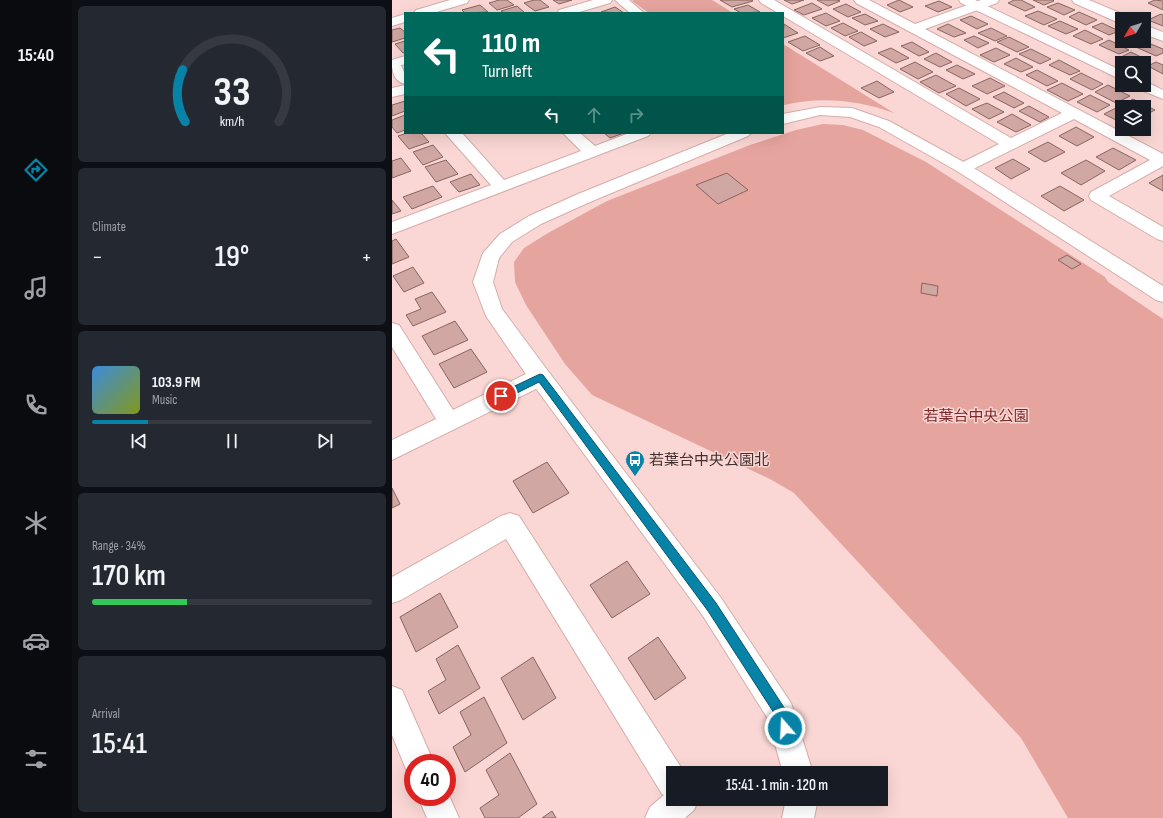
<!DOCTYPE html>
<html lang="en">
<head>
<meta charset="utf-8">
<style>
	body { margin:0; font-family:"Sofia Sans Condensed","Noto Sans JP",sans-serif; background:#242831; color:#f1f3f6; height:100vh; display:flex; flex-direction:column; font-size:15px; white-space:nowrap }
	* { box-sizing:border-box; margin:0 }
	p { font-size:13px; color:#9ea1a6 }
	.icon { flex:none; width:22px; height:22px; fill:none; stroke:currentColor; stroke-width:2; stroke-linecap:round; stroke-linejoin:round }
	.map { position:relative; flex:1; overflow:hidden }
	.drawer { display:flex; flex-direction:column; gap:6px; padding:6px; background:#0d0f14; width:320px }
	.drawer>* { flex:none }
	.top-card { position:absolute; left:12px; top:12px; width:380px; height:122px; border-radius:0px; box-shadow:0 4px 16px #0002; background:#00695c; color:#fff; overflow:hidden }
	.needle { width:26px; rotate:231deg }
	.controls { position:absolute; left:723px; top:12px; display:grid; gap:8px }
	.controls a { display:grid; place-items:center; width:36px; height:36px; border-radius:0px; background:#171b24; box-shadow:0 4px 16px #0002; font-size:20px }
	.speed { position:absolute; left:12px; top:754px; display:flex; gap:8px; font-size:20px; font-weight:700; text-align:center }
	.speed>* { display:grid; place-content:center; width:52px; height:52px; border-radius:50%; background:#171b24; box-shadow:0 4px 16px #0002; line-height:1 }
	.speed .limit { border:6px solid #d22; background:#fff; color:#111 }
	.pin { position:absolute; display:grid; place-items:center; width:34px; height:34px; color:#fff; margin:-17px; border:2px solid #fff; border-radius:50%; box-shadow:0 1px 4px #0007 }
	.me { position:absolute; width:44px; margin:-22px; rotate:341deg; stroke-linejoin:round; filter:drop-shadow(0 0 3px #0008) }
	.turn { display:flex; align-items:center; gap:14px; height:84px; padding:0 12px; font-size:18px }
	.turn .icon { width:52px; height:52px; stroke-width:2.5 }
	.turn b { display:block; font-size:28px; line-height:34px }
	.lanes { display:flex; align-items:center; height:38px; padding:0 12px; background:#0003; justify-content:center; gap:20px; direction:ltr }
	.lanes .off { opacity:.35 }
	.big { font-size:30px; font-weight:600; line-height:1.1 }
	.drawer .widget { flex:1; display:flex; flex-direction:column; justify-content:center; gap:6px; min-width:0; padding:0 14px; border-radius:6px; background:#242831 }
	.drawer .dial { align-items:center; gap:0 }
	.dial svg { height:104px; overflow:visible; fill:none; stroke:#363941; stroke-width:7; stroke-linecap:round; text-anchor:middle }
	.dial text { fill:#f1f3f6; stroke:none }
	.song { display:flex; align-items:center; gap:12px }
	.cover { width:48px; height:48px; border-radius:6px; background:linear-gradient(135deg,hsl(210 70% 55%),hsl(70 70% 35%)) }
	.played { height:4px; border-radius:2px; background:linear-gradient(90deg,#0783a8 20%,#363941 20%) }
	.keys { display:flex; justify-content:space-around; direction:ltr }
	.heat { display:flex; justify-content:space-between; align-items:center; font-size:22px; direction:ltr }
	.charge { height:6px; border-radius:3px; background:linear-gradient(90deg,#34c759 34%,#363941 0) }
	.trip { position:absolute; left:274px; top:766px; width:222px; height:40px; border-radius:0px; background:#171b24; box-shadow:0 4px 16px #0002; font-weight:600; line-height:40px; text-align:center }
	main { display:flex; flex:1; min-height:0 }
	.dock { display:flex; flex-direction:column; width:72px; justify-content:space-around; align-items:center; background:#090b0e; color:#9ea1a6 }
	.dock .icon { width:28px; height:28px }
	.dock .active { color:#0783a8 }
	.dock b { font-size:18px; color:#f1f3f6 }
	.map>svg:first-child { display:block }
</style>
</head>
<body>
<main>
<nav class="dock">
<b>15:40</b>
<svg class="icon active" aria-label="directions" viewBox="0 0 24 24"><path d="M12 3l9 9-9 9-9-9zM9 14v-3h6M13 9l2 2-2 2"/></svg>
<svg class="icon" aria-label="music" viewBox="0 0 24 24"><path d="M9 18V5l10-2v13"/><circle cx="6" cy="18" r="3"/><circle cx="16" cy="16" r="3"/></svg>
<svg class="icon" aria-label="phone" viewBox="0 0 24 24"><path d="M5 4h4l2 5-3 2q2 4 5 5l2-3 5 2v4C11 20 4 13 5 4z"/></svg>
<svg class="icon" aria-label="climate" viewBox="0 0 24 24"><path d="M12 3v18M4 7l16 10M4 17L20 7"/></svg>
<svg class="icon" aria-label="car" viewBox="0 0 24 24"><path d="M5 17H2v-5l4-1 3-4h7l3 4 3 1v5h-3M9 17h6M6 11h13"/><circle cx="7" cy="17" r="2"/><circle cx="17" cy="17" r="2"/></svg>
<svg class="icon" aria-label="filters" viewBox="0 0 24 24"><path d="M4 7h16M4 17h16"/><circle cx="9" cy="7" r="2"/><circle cx="15" cy="17" r="2"/></svg>
</nav>
<section class="drawer">
<div class="widget dial"><svg viewBox="0 0 100 80">
<path d="M14 69A42 42 0 1 1 86 69"/>
<path d="M14 69A42 42 0 0 1 12 29" stroke="#0783a8"/>
<text x="50" y="56" font-size="32" font-weight="700">33</text>
<text x="50" y="72" font-size="11">km/h</text>
</svg></div>
<div class="widget"><p>Climate</p>
<div class="heat"><a>−</a><b class="big">19°</b><a>+</a></div>
</div>
<div class="widget">
<div class="song"><i class="cover"></i><div><b>103.9 FM</b><p>Music</p></div></div>
<div class="played"></div>
<div class="keys"><svg class="icon" aria-label="previous" viewBox="0 0 24 24"><path d="M18 5L8 12l10 7zM5 5v14"/></svg><svg class="icon" aria-label="pause" viewBox="0 0 24 24"><path d="M8 5v14M16 5v14"/></svg><svg class="icon" aria-label="next" viewBox="0 0 24 24"><path d="M6 5l10 7-10 7zM19 5v14"/></svg></div>
</div>
<div class="widget"><p>Range · 34%</p><b class="big">170 km</b><div class="charge"></div></div>
<div class="widget"><p>Arrival</p><b class="big">15:41</b></div>
</section>
<div class="map">
<svg width="771" height="818" viewBox="0 0 771 818">
	<rect width="100%" height="100%" fill="#fad7d4"/>
	<g fill="#e6a49e">
		<path d="M242,0H320L341,13H257L240,1Z"/>
		<path d="M391,44L502,113C467,100 428,96 392,105Z"/>
		<path d="M431,124L451,125L471,130L534,162L713,277L716,282L771,319V818H676L629,738L402,493L378,479L200,395L173,364L134,305L123,282L122,262L132,248L156,233L215,201L358,145L404,130Z"/>
	</g>
	<g fill="#d0a7a3" stroke="#896460">
		<path d="M107,0H115L122,5L105,10L97,3Z"/>
		<path d="M142,0H148L157,7L143,11L132,3Z"/>
		<path d="M161,0H180L167,4Z"/>
		<path d="M328,0H360L361,1L340,7Z"/>
		<path d="M392,0H412L400,4Z"/>
		<path d="M425,0H445L448,1L436,6Z"/>
		<path d="M507,0L521,7L508,12L495,5Z"/>
		<path d="M622,0H629L643,7L633,11L616,3Z"/>
		<path d="M641,0H661L662,1L652,5Z"/>
		<path d="M763,0L771,1V10L756,3Z"/>
		<path d="M547,1L560,7L546,12L533,6Z"/>
		<path d="M420,3L430,9L412,15L402,10Z"/>
		<path d="M666,3L683,10L672,15L655,7Z"/>
		<path d="M454,4L469,12L456,17L441,9Z"/>
		<path d="M88,5L96,12L73,13L70,10Z"/>
		<path d="M356,5L368,12L349,13L342,9Z"/>
		<path d="M125,6L133,13H112L109,11Z"/>
		<path d="M223,7L232,13L209,12Z"/>
		<path d="M646,11L665,19L652,25L633,16Z"/>
		<path d="M687,12L705,20L694,25L677,17Z"/>
		<path d="M434,13L448,21L434,26L420,18Z"/>
		<path d="M473,14L486,21L473,25L460,18Z"/>
		<path d="M769,14L771,15V26L756,20Z"/>
		<path d="M579,16L596,24L585,29L568,20Z"/>
		<path d="M668,21L686,29L674,34L656,26Z"/>
		<path d="M451,23L466,31L453,36L439,28Z"/>
		<path d="M710,23L727,31L717,35L700,27Z"/>
		<path d="M392,24L406,33L391,38Z"/>
		<path d="M491,24L507,32L493,37L478,29Z"/>
		<path d="M556,24L574,33L562,37L545,29Z"/>
		<path d="M8,28L13,32V38L0,42V30Z"/>
		<path d="M599,28L615,36L603,41L586,33Z"/>
		<path d="M693,30L711,39L699,44L681,36Z"/>
		<path d="M469,32L485,41L472,46L457,37Z"/>
		<path d="M413,36L428,45L411,51L396,42Z"/>
		<path d="M582,36L597,43L586,48L572,40Z"/>
		<path d="M617,37L637,47L625,52L605,42Z"/>
		<path d="M717,40L737,50L727,54L707,45Z"/>
		<path d="M13,41V52L11,53L3,44Z"/>
		<path d="M520,42L537,52L527,56L509,46Z"/>
		<path d="M754,42L771,49V53L764,56L744,47Z"/>
		<path d="M428,47L442,56L428,61L414,53Z"/>
		<path d="M499,48L517,58L504,63L486,53Z"/>
		<path d="M604,48L618,55L602,62L588,55Z"/>
		<path d="M639,49L659,59L648,64L627,54Z"/>
		<path d="M739,52L759,62L752,65V63H739L727,58Z"/>
		<path d="M544,53L560,62L548,67L532,59Z"/>
		<path d="M624,58L641,67L629,72L612,64Z"/>
		<path d="M667,60L688,71L678,75L657,65Z"/>
		<path d="M523,62L541,72L526,79L508,69Z"/>
		<path d="M764,62L771,65V74L756,66Z"/>
		<path d="M565,65L583,74L571,79L554,70Z"/>
		<path d="M645,70L666,81L655,86L634,75Z"/>
		<path d="M689,73L711,84L700,90L678,79Z"/>
		<path d="M544,75L564,86L547,93L528,82Z"/>
		<path d="M598,78L613,86L595,94L580,86Z"/>
		<path d="M485,81L502,92L487,98L469,88Z"/>
		<path d="M670,83L691,94L676,101L655,90Z"/>
		<path d="M716,85L738,96L724,103L703,92Z"/>
		<path d="M567,88L588,99L574,106L554,94Z"/>
		<path d="M612,92L632,103L622,108L601,97Z"/>
		<path d="M698,95L718,105L705,112L685,102Z"/>
		<path d="M741,99L763,110L753,115L752,107H735L731,105Z"/>
		<path d="M13,101V111L0,116V105Z"/>
		<path d="M595,103L612,112L597,119L580,109Z"/>
		<path d="M637,106L657,117L648,122L627,111Z"/>
		<path d="M724,108L730,111V123L712,114Z"/>
		<path d="M620,114L639,125L624,132L605,122Z"/>
		<path d="M13,115V130L5,133L0,127V120Z"/>
		<path d="M684,127L702,137L685,146L667,136Z"/>
		<path d="M15,133H29L37,142L17,149L6,136Z"/>
		<path d="M212,133H232L218,138Z"/>
		<path d="M656,142L673,152L653,162L636,152Z"/>
		<path d="M41,145L51,157L31,165L21,152Z"/>
		<path d="M721,148L744,160L727,170L704,157Z"/>
		<path d="M9,158L19,171L0,178V161Z"/>
		<path d="M621,159L638,169L619,179L603,168Z"/>
		<path d="M54,160L66,174L44,182L33,167Z"/>
		<path d="M694,160L713,171L689,185L669,173Z"/>
		<path d="M335,173L356,190L326,204L304,185Z"/>
		<path d="M79,174L88,185L67,192L58,182Z"/>
		<path d="M771,175V191L757,183Z"/>
		<path d="M41,186L50,197L20,209L11,197Z"/>
		<path d="M668,186L692,200L672,211L649,196Z"/>
		<path d="M0,200L9,211L0,214Z"/>
		<path d="M4,239L17,257L0,264V241Z"/>
		<path d="M675,255L689,264L680,269L666,260Z"/>
		<path d="M21,267L32,283L12,292L1,276Z"/>
		<path d="M530,283L546,286L545,296L529,293Z"/>
		<path d="M40,292L54,312L21,326L14,315L29,309L23,299Z"/>
		<path d="M63,321L76,340L42,355L30,336Z"/>
		<path d="M79,349L95,372L62,388L47,364Z"/>
		<path d="M155,462L177,493L141,513L121,481Z"/>
		<path d="M0,488L8,504L0,508Z"/>
		<path d="M235,561L258,594L220,618L198,585Z"/>
		<path d="M48,593L66,627L24,652L8,617Z"/>
		<path d="M266,637L294,678L263,700L236,658Z"/>
		<path d="M66,645L88,688L47,714L36,691L54,680L44,659Z"/>
		<path d="M141,657L164,698L131,720L109,678Z"/>
		<path d="M92,697L115,743L73,772L61,747L79,735L68,712Z"/>
		<path d="M118,753L145,804L126,818H93L88,808L107,795L94,770Z"/>
		<path d="M160,811L164,818H150Z"/>
	</g>
	<g fill="none" stroke-linecap="round" stroke-linejoin="round">
		<g stroke="#d6ada9" stroke-width="2">
			<g id="street">
				<path d="M58,0H77L75,3L41,13H22L24,10Z"/>
				<path d="M223,0H237L252,13H238Z"/>
				<path d="M367,0H382L619,138L670,113L464,3L462,0H477L523,24L589,0H607L605,3L533,29L771,154V166L717,196L771,227V241L765,239L699,200L697,196L699,192L758,160L682,119L577,171L571,173L565,171L563,168L565,165L607,144L391,16V13H386L369,3Z"/>
				<path d="M680,0H697L735,16L736,19H730V23L725,22L682,3Z"/>
				<path d="M13,14V22L0,26V18Z"/>
				<path d="M752,25L771,32V41L752,34Z"/>
				<path d="M0,60C12,63 13,74 13,84C1,81 0,71 0,60Z"/>
				<path d="M13,85V94L0,97V88Z"/>
				<path d="M53,133H70L112,180L189,151L171,133H188L203,146L237,133H259L256,136L0,234V222L99,185Z"/>
				<path d="M0,323L7,325L61,410L140,371L148,369L156,371L159,377L156,383L0,460V440L44,419L0,347Z"/>
				<path d="M118,513L127,516L292,772L281,773V799H307L302,810L293,818H253L258,807L272,795L270,794L114,539L9,600L0,603V577L109,516Z"/>
				<path d="M0,686L10,690L42,763H21V776L16,774L0,735Z"/>
				<path d="M55,791L67,818H35L26,797H55Z"/>
			</g>
		</g>
		<g stroke="#d6ada9" stroke-width="2">
			<g id="secondary">
				<path d="M201,0H220L218,3L184,13H165L167,10Z"/>
				<path d="M567,0H583L730,71V80L569,3Z"/>
				<path d="M13,56V64L0,68V60Z"/>
				<path d="M752,81L771,90V99L744,88L742,85H752Z"/>
				<path d="M428,107L460,108L497,121L577,165L771,286V302L764,300L565,171L487,127L458,117L428,115L391,124V114Z"/>
				<path d="M337,133H359L356,136L198,202L149,224L120,242L107,258L101,282L110,309L156,371L329,598L399,703L421,773H391L376,719L311,616L140,383L94,316L81,282L91,253L108,234L137,216L186,194Z"/>
				<path d="M394,799H426L422,818H390Z"/>
			</g>
		</g>
		<use href="#street" fill="#fff" fill-rule="evenodd"/>
		<use href="#secondary" fill="#fff" fill-rule="evenodd"/>
	</g>
	<path fill="#0783a8" stroke="#05556d" d="M148,374L151,375L324,603L393,709L399,728L398,732L393,734L389,732L384,716L316,611L147,382L113,399H106L105,396L106,394Z"/>
	<defs>
		<g id="bus-pin" transform="scale(1)"><path d="M0 17L-7.5 6A9.5 9.5 0 1 1 7.5 6Z" fill="#0783a8" stroke="#fad7d4"/><path d="M-5-6H5V4H4V6H2V4H-2V6H-4V4H-5ZM-3.5-4V0h7V-4ZM-3.5 1.2v1.5H-2V1.2ZM2 1.2v1.5H3.5V1.2Z" fill="#fff"/></g>
	</defs>
	<g fill-rule="evenodd">
		<use href="#bus-pin" x="243" y="460"/>
	</g>
	<g text-anchor="middle" dominant-baseline="central" stroke-width="3" stroke-linejoin="round" paint-order="stroke">
		<g font-size="15" fill="#7c2828" stroke="#fad7d4">
			<text x="584" y="416">若葉台中央公園</text>
		</g>
		<g font-size="15" fill="#402f2e" stroke="#fad7d4" text-anchor="start">
			<text x="257" y="460">若葉台中央公園北</text>
		</g>
	</g>
</svg>
<div class="controls">
<a><svg class="needle" viewBox="-14 -14 28 28"><path d="M0-13l5 13h-10z" fill="#e53935"/><path d="M0 13l5-13h-10z" fill="#9ea1a6"/></svg></a>
<a><svg class="icon" aria-label="search" viewBox="0 0 24 24"><circle cx="10" cy="10" r="6"/><path d="M15 15l6 6"/></svg></a>
<a><svg class="icon" aria-label="layers" viewBox="0 0 24 24"><path d="M12 4l9 5-9 5-9-5zM3 14l9 5 9-5"/></svg></a>
</div>
<div class="speed"><div class="limit">40</div></div>
<div class="pin" style="left:109px;top:396px;background:#d93025"><svg class="icon" aria-label="arrive" viewBox="0 0 24 24"><path d="M6 21V4h12l-3 4 3 4H6"/></svg></div>
<svg class="me" style="left:393px;top:728px" viewBox="-20 -20 40 40"><circle r="17" fill="#0783a8" stroke="#fff" stroke-width="3"/><path d="M0-11L8 9 0 5-8 9z" fill="#fff"/></svg>
<div class="trip">15:41 · 1 min · 120 m</div>
<div class="top-card">
<div class="turn"><svg class="icon" aria-label="left" viewBox="0 0 24 24"><path d="M17 20v-9H6M10 6l-5 5 5 5"/></svg><div><b>110 m</b>Turn left</div></div>
<div class="lanes"><svg class="icon" aria-label="left" viewBox="0 0 24 24"><path d="M17 20v-9H6M10 6l-5 5 5 5"/></svg><svg class="icon off" aria-label="ahead" viewBox="0 0 24 24"><path d="M12 20V5M6 11l6-6 6 6"/></svg><svg class="icon off" aria-label="right" viewBox="0 0 24 24"><path d="M7 20v-9h11M14 6l5 5-5 5"/></svg></div>
</div>
</div>
</main>
</body>
</html>
